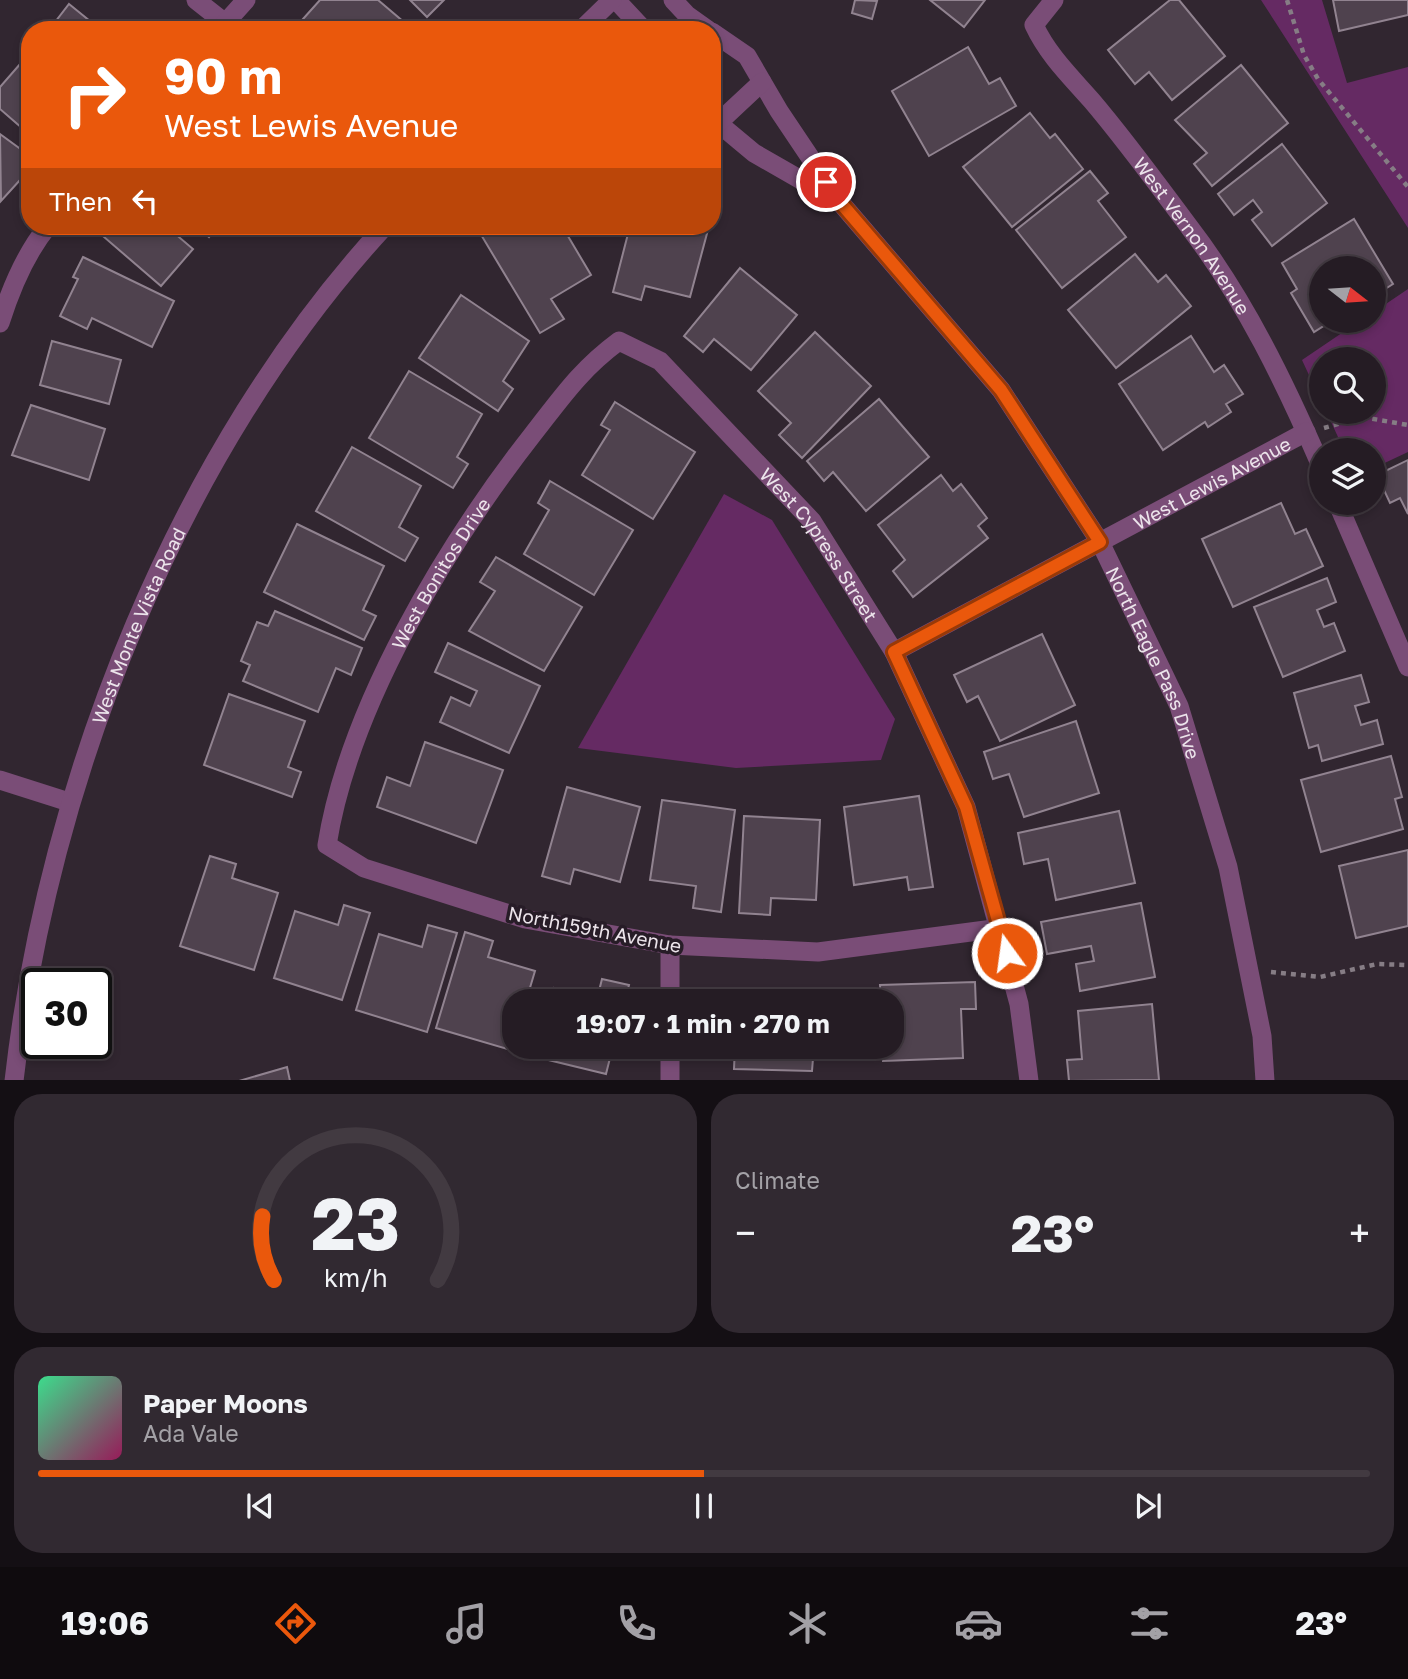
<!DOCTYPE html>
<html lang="en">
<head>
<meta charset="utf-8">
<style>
	body { margin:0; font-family:"Golos Text",sans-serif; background:#312931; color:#f1f3f6; height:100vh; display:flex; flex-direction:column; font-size:26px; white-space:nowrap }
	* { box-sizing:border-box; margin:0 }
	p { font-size:23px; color:#a3a1a6 }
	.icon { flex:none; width:38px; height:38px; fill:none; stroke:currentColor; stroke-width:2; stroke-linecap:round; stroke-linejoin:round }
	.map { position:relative; height:1080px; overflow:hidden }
	.side { display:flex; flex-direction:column; gap:14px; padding:14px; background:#140f14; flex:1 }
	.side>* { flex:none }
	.banner { position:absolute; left:21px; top:21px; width:700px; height:214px; border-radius:28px; box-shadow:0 4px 10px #0003,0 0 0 2px #423a41; background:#ea580c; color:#fff; overflow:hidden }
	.needle { width:46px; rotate:107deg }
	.controls { position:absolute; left:1309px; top:256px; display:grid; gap:14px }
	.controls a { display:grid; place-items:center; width:77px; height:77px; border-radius:50%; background:#251c24; box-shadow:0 4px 10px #0003,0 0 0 2px #423a41; font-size:35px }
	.speed { position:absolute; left:21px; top:968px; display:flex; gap:14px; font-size:35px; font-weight:700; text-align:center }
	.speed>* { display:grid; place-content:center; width:91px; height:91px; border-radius:50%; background:#251c24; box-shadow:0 4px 10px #0003,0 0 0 2px #423a41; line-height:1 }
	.speed .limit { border:4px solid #111; border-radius:10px; background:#fff; color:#111 }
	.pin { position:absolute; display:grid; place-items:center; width:60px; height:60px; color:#fff; margin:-30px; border:4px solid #fff; border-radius:50%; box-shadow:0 2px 7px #0007 }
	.me { position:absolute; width:77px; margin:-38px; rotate:346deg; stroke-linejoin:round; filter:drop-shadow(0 0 5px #0008) }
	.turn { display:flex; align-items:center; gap:24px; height:147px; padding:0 28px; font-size:32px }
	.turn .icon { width:91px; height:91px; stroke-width:2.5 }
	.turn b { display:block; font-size:49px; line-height:60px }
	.then { display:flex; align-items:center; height:66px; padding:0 28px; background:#0003; gap:14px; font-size:26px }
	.big { font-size:52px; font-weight:700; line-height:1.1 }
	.side .tile { flex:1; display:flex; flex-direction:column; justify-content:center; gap:10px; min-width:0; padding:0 24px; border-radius:28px; background:#312931 }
	.side .dial { align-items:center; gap:0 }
	.dial svg { height:182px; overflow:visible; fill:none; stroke:#423a41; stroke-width:7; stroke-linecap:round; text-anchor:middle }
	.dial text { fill:#f1f3f6; stroke:none }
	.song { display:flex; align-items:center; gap:21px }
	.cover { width:84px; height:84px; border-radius:10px; background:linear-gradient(135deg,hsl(150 70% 55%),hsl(330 70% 35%)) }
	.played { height:7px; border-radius:4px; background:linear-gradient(90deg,#ea580c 50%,#423a41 50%) }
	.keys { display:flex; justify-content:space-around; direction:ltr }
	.heat { display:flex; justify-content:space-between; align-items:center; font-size:38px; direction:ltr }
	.side .tiles { flex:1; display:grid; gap:14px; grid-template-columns:1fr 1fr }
	.tile:last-child { grid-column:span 2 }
	.trip { position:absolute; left:502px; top:989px; width:402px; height:70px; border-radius:28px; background:#251c24; box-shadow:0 4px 10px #0003,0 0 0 2px #423a41; font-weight:700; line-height:70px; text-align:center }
	.menu { display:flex; height:112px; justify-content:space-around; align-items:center; background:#0f0b0e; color:#a3a1a6 }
	.menu .icon { width:49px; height:49px }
	.menu .active { color:#ea580c }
	.menu b { font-size:32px; color:#f1f3f6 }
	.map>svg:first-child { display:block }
</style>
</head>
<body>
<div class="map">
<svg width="1408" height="1081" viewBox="0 0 1408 1081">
	<rect width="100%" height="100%" fill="#312630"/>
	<g fill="#652a63">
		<path d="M1261,0H1322L1347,83L1408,67V228Z"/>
		<path d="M1408,289V452L1374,468V450H1344L1326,411H1374V359H1321V401L1302,360L1361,320H1374V312Z"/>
		<path d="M724,494L772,520L895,719L881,760L736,768L578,748Z"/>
	</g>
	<g fill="#4f424e" stroke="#918390" stroke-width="2">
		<path d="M320,0H378L405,23L400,30H315L303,19Z"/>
		<path d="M410,0H444L427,17Z"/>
		<path d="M855,0L877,1L872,19L852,13Z"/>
		<path d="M930,0H985L964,27Z"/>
		<path d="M1170,0H1179L1225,56L1172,100L1149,72L1135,84L1108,50Z"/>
		<path d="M1333,0H1408V15L1339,31Z"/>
		<path d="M69,4L101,30H49Z"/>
		<path d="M968,47L989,84L1000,78L1016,106L929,156L892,91Z"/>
		<path d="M21,63L30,71V135L0,109V87Z"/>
		<path d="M1241,65L1288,123L1212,186L1194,164L1207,153L1175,120Z"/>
		<path d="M1030,113L1050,138L1055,134L1083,169L1012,227L963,167Z"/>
		<path d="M0,134L30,156V169L1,201Z"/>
		<path d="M1282,144L1327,203L1272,246L1252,220L1262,212L1253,200L1234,215L1218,194Z"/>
		<path d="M1090,171L1108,193L1098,201L1126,237L1062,288L1016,230Z"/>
		<path d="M1354,219L1393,284L1374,296V268H1321V320H1333L1314,332L1291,293L1297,289L1282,263Z"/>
		<path d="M114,226H166L193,249L161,286L104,237Z"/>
		<path d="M196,226H218L209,237Z"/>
		<path d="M481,226H502L507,232L518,226H562L591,275L551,299L564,319L540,333L477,228Z"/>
		<path d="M630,226H709L690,297L645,286L641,300L613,292Z"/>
		<path d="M1135,254L1158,282L1166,275L1191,306L1116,368L1068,310Z"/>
		<path d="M83,257L174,301L152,347L92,318L87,329L60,316L78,279L73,277Z"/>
		<path d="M740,268L797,315L751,370L714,339L703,352L684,336Z"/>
		<path d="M461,295L529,341L503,381L513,389L498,411L419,358Z"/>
		<path d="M815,332L871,386L802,458L779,435L791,423L758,391Z"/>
		<path d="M1191,336L1214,372L1224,365L1243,394L1226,404L1231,412L1208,427L1205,422L1163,450L1119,384Z"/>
		<path d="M52,341L121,360L109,404L40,385Z"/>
		<path d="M409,371L482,414L457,457L468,464L453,488L369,438Z"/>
		<path d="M879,399L929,457L866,511L833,472L824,481L807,461Z"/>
		<path d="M615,402L695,452L653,519L582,475L610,430L601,425Z"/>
		<path d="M31,405L105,429L89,480L12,455Z"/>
		<path d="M352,447L421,486L399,527L418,538L405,561L316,511Z"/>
		<path d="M1408,460V514L1400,498L1390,503L1377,475Z"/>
		<path d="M941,475L953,491L961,484L987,518L978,526L988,538L913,597L893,571L905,560L878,525Z"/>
		<path d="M550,481L633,530L594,595L524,554L549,510L538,503Z"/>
		<path d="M1281,503L1295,534L1306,529L1323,566L1233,607L1202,539Z"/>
		<path d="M297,524L384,566L363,610L376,616L364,640L264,592Z"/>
		<path d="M496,557L582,607L544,671L469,631L495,591L480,582Z"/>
		<path d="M1327,578L1336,602L1317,610L1324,627L1334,623L1345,651L1283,677L1254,607Z"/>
		<path d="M275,611L362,648L351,675L336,668L318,712L243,681L250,665L241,661L257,622L268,626Z"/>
		<path d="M1042,634L1075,705L1000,741L978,696L967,702L954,675Z"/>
		<path d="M448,643L540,686L509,753L440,722L451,697L470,706L477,691L435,672Z"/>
		<path d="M1361,675L1369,702L1355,706L1361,725L1377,720L1383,744L1322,761L1318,745L1309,748L1294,693Z"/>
		<path d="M229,694L305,721L288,767L301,772L292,797L204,765Z"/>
		<path d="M1076,721L1099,793L1024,817L1009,774L993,779L984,752Z"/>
		<path d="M425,742L503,770L476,843L377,807L387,777L410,786Z"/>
		<path d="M1391,756L1402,797L1395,799L1403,829L1321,852L1301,780Z"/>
		<path d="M567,787L640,807L620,882L574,869L570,884L542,876Z"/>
		<path d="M919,796L933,887L909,890L907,877L854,885L844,807Z"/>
		<path d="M662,800L735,810L721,912L693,908L696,886L650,880Z"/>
		<path d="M1119,811L1135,883L1056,900L1048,859L1024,864L1018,833Z"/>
		<path d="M744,816L820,820L816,900L771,898L770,915L739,913Z"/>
		<path d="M1408,850V926L1356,938L1339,866Z"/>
		<path d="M210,856L236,864L232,878L278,893L254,970L180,946Z"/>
		<path d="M1141,903L1155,977L1080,991L1076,964L1094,961L1091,946L1047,954L1041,922Z"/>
		<path d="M344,905L370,913L342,1000L274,978L295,911L338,925Z"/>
		<path d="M428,925L457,933L427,1032L356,1010L379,934L422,947Z"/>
		<path d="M465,932L493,941L488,957L535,971L526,1001H514V1038L511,1050L436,1028Z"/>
		<path d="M602,979L629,985L625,1001H550L554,988L597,999Z"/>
		<path d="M975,982L976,1009H961L963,1058L883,1061L882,1046H892V1001H881L880,985Z"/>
		<path d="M719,991L816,995V1001H718Z"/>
		<path d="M1152,1004L1159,1080L1069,1081L1067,1060L1082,1059L1078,1011Z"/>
		<path d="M539,1046H613L606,1074L536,1057Z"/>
		<path d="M735,1046H814L812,1071L734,1069Z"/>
		<path d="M287,1067L290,1081H239Z"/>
	</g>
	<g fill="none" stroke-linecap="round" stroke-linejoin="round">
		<g stroke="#867d85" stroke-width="4.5" stroke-dasharray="5 5" stroke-linecap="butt">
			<path d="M1287,0L1304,55L1318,79L1408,187"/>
			<path d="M1324,428L1362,417L1408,425"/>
			<path d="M1271,972L1320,977L1377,964L1408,965"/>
		</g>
		<g stroke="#7a4d77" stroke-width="19">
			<path d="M196,0L234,30"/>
			<path d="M616,0L644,30"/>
			<path d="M673,0L687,15L708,30"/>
			<path id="s1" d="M1054,0L1034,25C1048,55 1070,76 1092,101C1126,141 1158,185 1190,228C1245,300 1285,383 1321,466"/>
			<path d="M219,30L246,0"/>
			<path id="s2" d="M712,32L747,56L779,111L840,202L1001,390L1100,542L1179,706L1228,867L1262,1036L1265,1081"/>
			<path d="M712,118L754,153L836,200"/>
			<path d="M718,123L762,82"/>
			<path d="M0,323C11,288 25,254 48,226"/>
			<path d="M1337,502L1408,667"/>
			<path id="s3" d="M894,652L1306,432"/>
			<path id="s4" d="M1001,928L818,952L670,945L525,919L364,868L327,845C349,706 447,544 533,434C562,397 580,370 619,341L660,361L812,521L894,652L966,807L1019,1004L1029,1081"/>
			<path d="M670,945V1001"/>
			<path d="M670,1046V1081"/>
		</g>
		<g stroke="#7a4d77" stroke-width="19">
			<path d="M581,30L612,0"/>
			<path d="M0,780L69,802"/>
			<path id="s5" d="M14,1081C48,780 179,449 385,226"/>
		</g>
	</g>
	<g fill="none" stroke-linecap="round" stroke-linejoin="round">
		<g stroke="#983908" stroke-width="18">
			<path id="route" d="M826,182L840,202L1001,390L1100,542L894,652L966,807L1007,953"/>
		</g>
		<use href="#route" stroke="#ea580c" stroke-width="12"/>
	</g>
	<g text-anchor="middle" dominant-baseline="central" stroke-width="7" stroke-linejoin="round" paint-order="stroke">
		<g font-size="19" fill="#ece4eb" stroke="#271c27">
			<text stroke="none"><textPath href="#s1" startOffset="296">West Vernon Avenue</textPath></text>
			<text stroke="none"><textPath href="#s3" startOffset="360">West Lewis Avenue</textPath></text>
			<text stroke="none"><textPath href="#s4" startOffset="1573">West Cypress Street</textPath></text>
			<text stroke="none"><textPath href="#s4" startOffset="989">West Bonitos Drive</textPath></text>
			<text stroke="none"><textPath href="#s5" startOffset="474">West Monte Vista Road</textPath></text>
			<text stroke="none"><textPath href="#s2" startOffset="777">North Eagle Pass Drive</textPath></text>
			<text transform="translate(595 929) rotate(11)">North159th Avenue</text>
		</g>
	</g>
</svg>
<div class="controls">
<a><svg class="needle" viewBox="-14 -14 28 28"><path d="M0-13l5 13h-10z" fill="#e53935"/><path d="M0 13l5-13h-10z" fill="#a3a1a6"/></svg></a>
<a><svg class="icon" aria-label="search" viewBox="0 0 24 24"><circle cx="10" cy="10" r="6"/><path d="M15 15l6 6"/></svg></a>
<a><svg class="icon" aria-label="layers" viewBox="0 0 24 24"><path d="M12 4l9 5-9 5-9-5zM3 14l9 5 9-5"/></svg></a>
</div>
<div class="speed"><div class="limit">30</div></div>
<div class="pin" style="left:826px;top:182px;background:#d93025"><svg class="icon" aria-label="arrive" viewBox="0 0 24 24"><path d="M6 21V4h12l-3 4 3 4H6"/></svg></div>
<svg class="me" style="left:1007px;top:953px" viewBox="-20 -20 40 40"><circle r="17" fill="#ea580c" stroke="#fff" stroke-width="3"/><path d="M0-11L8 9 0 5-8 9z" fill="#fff"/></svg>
<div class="trip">19:07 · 1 min · 270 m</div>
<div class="banner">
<div class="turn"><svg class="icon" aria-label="right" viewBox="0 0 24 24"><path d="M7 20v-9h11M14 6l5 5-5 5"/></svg><div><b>90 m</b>West Lewis Avenue</div></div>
<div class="then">Then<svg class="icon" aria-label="left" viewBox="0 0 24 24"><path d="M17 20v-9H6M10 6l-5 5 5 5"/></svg></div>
</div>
</div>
<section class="side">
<div class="tiles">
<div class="tile dial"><svg viewBox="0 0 100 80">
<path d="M14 69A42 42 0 1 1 86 69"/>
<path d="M14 69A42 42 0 0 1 9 41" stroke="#ea580c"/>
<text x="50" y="56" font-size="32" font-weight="700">23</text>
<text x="50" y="72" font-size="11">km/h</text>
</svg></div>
<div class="tile"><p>Climate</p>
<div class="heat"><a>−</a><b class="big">23°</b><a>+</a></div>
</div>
<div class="tile">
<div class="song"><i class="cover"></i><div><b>Paper Moons</b><p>Ada Vale</p></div></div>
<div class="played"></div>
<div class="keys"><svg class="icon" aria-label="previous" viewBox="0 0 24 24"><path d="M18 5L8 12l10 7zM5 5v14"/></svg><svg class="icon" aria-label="pause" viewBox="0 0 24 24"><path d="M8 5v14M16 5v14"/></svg><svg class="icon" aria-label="next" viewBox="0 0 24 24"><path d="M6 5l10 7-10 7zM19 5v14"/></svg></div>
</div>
</div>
</section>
<nav class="menu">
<b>19:06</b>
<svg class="icon active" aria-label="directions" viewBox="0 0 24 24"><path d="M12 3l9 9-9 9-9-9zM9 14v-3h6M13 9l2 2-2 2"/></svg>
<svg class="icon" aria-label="music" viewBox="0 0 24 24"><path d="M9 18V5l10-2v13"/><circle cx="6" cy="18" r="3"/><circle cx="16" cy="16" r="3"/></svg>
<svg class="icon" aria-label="phone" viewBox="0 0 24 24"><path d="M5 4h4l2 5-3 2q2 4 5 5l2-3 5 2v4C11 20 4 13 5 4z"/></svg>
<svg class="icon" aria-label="climate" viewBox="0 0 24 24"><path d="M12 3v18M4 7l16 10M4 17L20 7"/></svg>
<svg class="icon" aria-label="car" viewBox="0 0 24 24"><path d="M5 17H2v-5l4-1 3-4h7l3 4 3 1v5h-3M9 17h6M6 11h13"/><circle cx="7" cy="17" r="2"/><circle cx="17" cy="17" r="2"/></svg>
<svg class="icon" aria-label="filters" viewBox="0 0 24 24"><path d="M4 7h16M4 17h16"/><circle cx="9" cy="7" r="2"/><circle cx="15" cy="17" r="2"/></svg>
<b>23°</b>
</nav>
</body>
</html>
